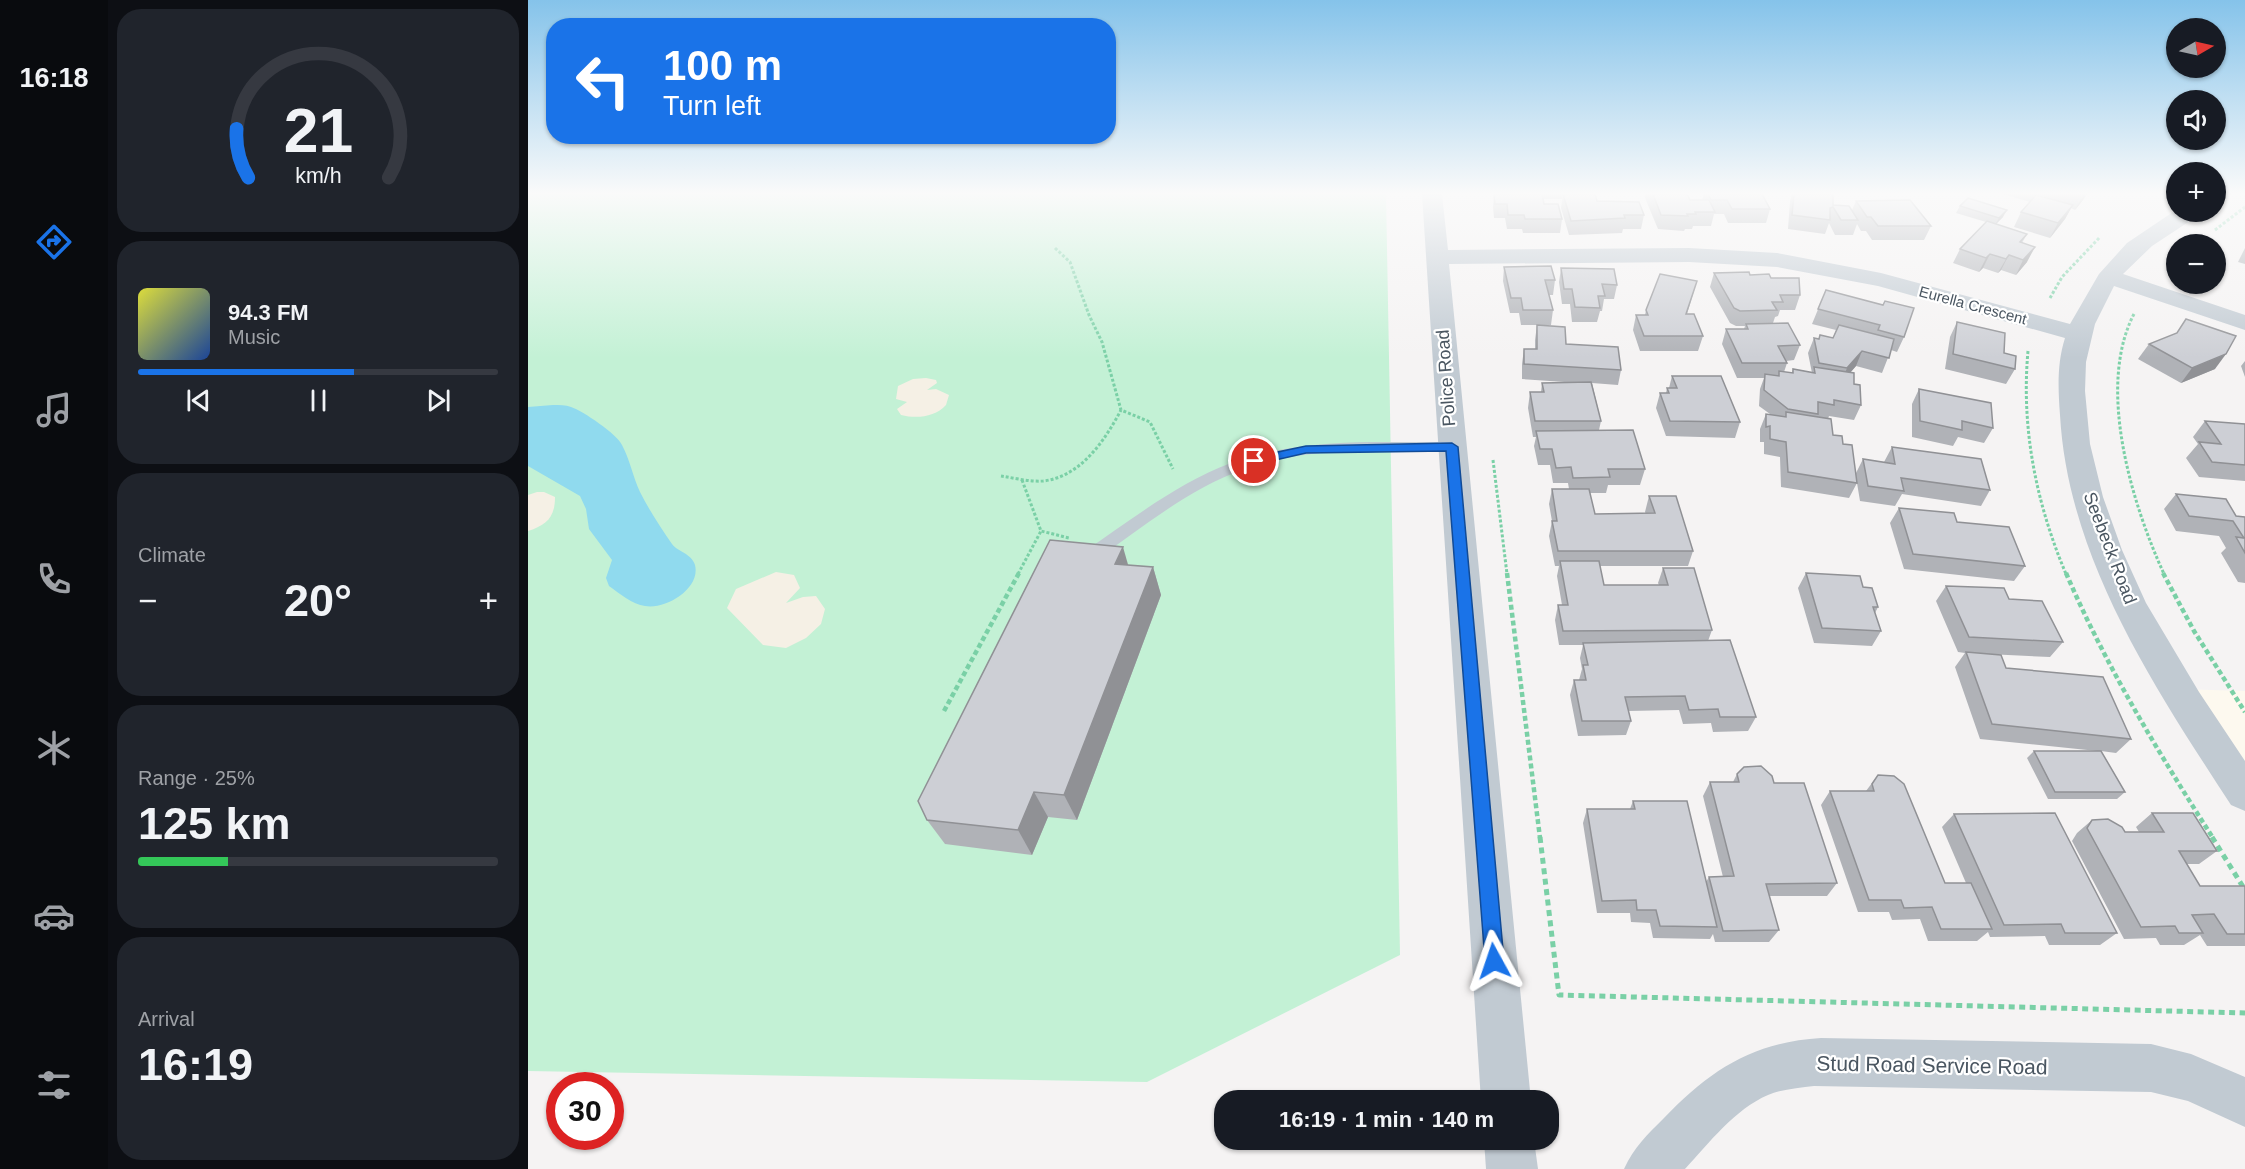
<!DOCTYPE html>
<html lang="en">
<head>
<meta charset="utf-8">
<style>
	body { margin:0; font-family:Arial,sans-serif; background:#20242c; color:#f1f3f6; height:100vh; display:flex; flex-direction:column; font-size:22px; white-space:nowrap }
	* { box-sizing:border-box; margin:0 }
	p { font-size:20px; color:#9ea1a6 }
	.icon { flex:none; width:33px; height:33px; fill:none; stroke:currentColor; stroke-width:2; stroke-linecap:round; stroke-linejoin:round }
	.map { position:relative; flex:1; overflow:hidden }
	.panel { display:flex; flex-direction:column; gap:9px; padding:9px; background:#0d0f14; width:420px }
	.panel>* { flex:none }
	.hud { position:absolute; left:18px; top:18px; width:570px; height:126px; border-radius:24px; box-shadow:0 2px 4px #0004; background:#1a73e8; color:#fff; overflow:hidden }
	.needle { width:39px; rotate:81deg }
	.buttons { position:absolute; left:1638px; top:18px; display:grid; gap:12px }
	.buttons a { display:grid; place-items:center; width:60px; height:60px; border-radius:50%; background:#171b24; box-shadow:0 2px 4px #0004; font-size:30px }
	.speed { position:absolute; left:18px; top:1072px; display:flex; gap:12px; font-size:30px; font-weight:700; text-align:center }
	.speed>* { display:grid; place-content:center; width:78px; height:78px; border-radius:50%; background:#171b24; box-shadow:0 2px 4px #0004; line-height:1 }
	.speed .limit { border:9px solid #d22; background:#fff; color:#111 }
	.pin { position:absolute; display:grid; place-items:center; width:51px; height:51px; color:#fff; margin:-26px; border:3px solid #fff; border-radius:50%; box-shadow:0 2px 6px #0007 }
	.me { position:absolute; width:66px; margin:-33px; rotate:355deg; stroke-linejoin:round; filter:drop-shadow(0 0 4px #0008) }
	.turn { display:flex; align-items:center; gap:21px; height:126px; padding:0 18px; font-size:27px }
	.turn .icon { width:78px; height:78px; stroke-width:2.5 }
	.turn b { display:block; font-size:42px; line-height:51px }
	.big { font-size:45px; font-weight:800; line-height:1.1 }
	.panel .card { flex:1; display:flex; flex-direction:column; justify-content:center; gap:9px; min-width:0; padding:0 21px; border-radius:24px; background:#20242c }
	.panel .dial { align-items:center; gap:0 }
	.dial svg { height:156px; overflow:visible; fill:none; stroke:#363941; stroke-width:7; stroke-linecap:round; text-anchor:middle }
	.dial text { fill:#f1f3f6; stroke:none }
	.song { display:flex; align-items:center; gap:18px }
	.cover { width:72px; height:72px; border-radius:9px; background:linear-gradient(135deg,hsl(60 70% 55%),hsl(220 70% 35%)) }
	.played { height:6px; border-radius:3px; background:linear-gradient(90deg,#1a73e8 60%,#363941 60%) }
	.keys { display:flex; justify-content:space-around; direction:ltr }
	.heat { display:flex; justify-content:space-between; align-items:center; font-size:33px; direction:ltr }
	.charge { height:9px; border-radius:4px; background:linear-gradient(90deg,#34c759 25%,#363941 0) }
	.trip { position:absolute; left:686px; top:1090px; width:345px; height:60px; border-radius:24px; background:#171b24; box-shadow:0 2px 4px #0004; font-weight:800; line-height:60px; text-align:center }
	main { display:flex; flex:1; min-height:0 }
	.tabs { display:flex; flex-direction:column; width:108px; justify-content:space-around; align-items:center; background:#090b0e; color:#9ea1a6 }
	.tabs .icon { width:42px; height:42px }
	.tabs .current { color:#1a73e8 }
	.tabs b { font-size:27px; color:#f1f3f6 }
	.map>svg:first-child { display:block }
</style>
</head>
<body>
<main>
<nav class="tabs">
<b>16:18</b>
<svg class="icon current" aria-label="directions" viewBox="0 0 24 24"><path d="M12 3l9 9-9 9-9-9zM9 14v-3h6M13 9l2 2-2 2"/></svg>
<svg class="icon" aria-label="music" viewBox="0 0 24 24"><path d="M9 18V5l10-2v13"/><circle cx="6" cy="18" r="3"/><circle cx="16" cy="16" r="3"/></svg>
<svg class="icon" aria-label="phone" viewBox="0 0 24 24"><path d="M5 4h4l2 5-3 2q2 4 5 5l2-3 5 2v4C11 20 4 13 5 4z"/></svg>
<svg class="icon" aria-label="climate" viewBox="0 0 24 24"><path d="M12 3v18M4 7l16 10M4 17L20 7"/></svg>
<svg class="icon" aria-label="car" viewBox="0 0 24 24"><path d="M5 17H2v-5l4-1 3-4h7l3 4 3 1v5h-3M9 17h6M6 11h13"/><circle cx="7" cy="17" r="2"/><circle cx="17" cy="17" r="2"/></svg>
<svg class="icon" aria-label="filters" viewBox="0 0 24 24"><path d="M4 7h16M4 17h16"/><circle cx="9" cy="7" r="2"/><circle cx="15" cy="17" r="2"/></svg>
</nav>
<section class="panel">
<div class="card dial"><svg viewBox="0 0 100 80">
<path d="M14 69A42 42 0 1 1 86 69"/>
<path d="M14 69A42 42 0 0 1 8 44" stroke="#1a73e8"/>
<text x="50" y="56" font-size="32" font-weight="700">21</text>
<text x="50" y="72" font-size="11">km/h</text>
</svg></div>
<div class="card">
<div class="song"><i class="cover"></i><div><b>94.3 FM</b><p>Music</p></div></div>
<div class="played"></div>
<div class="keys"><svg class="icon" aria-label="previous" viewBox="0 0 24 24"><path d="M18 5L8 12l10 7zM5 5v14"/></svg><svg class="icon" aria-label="pause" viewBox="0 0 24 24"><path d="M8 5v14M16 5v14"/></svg><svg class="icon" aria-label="next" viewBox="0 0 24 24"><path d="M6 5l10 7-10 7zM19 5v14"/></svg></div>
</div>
<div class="card"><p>Climate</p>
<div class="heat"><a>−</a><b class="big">20°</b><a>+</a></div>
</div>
<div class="card"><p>Range · 25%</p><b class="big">125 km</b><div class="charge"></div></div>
<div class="card"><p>Arrival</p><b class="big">16:19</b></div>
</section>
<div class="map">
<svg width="1717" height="1169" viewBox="0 0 1717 1169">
	<rect width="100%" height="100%" fill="#f5f3f3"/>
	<path fill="#fdf9ef" d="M1649,689L1717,691V793Z"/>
	<path fill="#c3f1d5" d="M0,194H858L872,955L619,1082L0,1071Z"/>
	<g fill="#f5f0e5">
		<path d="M398,378L408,380L409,383L399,390L408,389L421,395L418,405C407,417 389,419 373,415L369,409L379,402L368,399L370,386L385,379Z"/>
		<path d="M9,492H16L27,497C27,517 19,525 0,531V495Z"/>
		<path d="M248,572L266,575L272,588L258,603L275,597L288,596L297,609L293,624L278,638L258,648L235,645L199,608L208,589Z"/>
	</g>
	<path fill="#90daee" d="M25,405C31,405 38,405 43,407C55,411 89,434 94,445C102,460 105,477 112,492C121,510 133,528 144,544C150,552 163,553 167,565C173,589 137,610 117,606C104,604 92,594 81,586L78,578L84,560L61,529L58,509L52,496L0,466V407Z"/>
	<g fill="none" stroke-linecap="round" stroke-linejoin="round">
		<g stroke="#7ad0a6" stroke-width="3" stroke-dasharray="3 2" stroke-linecap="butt">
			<path d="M1687,230L1717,207"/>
			<path d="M527,248L542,262L561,315L574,342L593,410L622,422L645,469"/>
			<path d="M1522,298L1534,277L1572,237"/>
			<path d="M1606,314C1568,387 1604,504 1636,574"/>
			<path d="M1500,351C1493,428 1508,503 1538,574"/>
			<path d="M965,460L979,574"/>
			<path d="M473,476C486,478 502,482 515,481C553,477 577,440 593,410"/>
			<path d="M494,480L513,531L541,538"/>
			<path d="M490,574L513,531"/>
		</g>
		<g stroke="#7ad0a6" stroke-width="4.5" stroke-dasharray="5 3" stroke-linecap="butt">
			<path d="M979,573L1012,838"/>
			<path d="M1538,573C1578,666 1630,752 1685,838"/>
			<path d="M1635,573L1666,631L1717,712"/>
			<path d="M416,711L491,573"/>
		</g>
		<g stroke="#7ad0a6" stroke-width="5" stroke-dasharray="6 4.5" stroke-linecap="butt">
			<path d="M1012,837L1031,995L1717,1013"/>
			<path d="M1684,837L1717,890"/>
		</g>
		<path fill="#c1cad2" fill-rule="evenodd" d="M842,442H924L931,447L924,452C854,451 781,445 714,470C660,489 613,529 566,561H554L552,557L554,553C602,521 649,483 703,463C747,447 794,443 842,442Z"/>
		<g fill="#c1cad2" fill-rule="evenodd">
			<path d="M894,194H914L920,250L1161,248L1249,253L1353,273L1542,324L1571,274L1599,243L1648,210L1670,212L1668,217L1624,246L1595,274L1717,315V330L1586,286L1567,324L1558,362L1557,391L1562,444L1575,497L1594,550L1618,603L1671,692L1717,761V811L1703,805C1627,688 1540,559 1532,415C1530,389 1529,363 1537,338L1350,286L1249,267L1161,262L921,264L1003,1101H953Z"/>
			<path d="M1293,1038L1623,1044L1663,1054L1717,1077V1127L1660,1101L1623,1092L1286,1086C1271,1088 1254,1089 1240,1095C1207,1109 1181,1143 1157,1169H1096C1106,1147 1119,1135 1136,1118C1182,1070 1225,1042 1293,1038Z"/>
			<path d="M956,1140H1006L1010,1169H958Z"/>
		</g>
	</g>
	<g fill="#b0b2b7">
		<path d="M966,194H1034V199H1015L1016,204L1034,219L1032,233H995L994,229H979L977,218H966L965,207Z"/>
		<path d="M1035,194L1069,201L1116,215L1113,229H1095L1094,233L1041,235L1033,208Z"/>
		<path d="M1118,194H1159L1162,200H1174L1176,194H1234L1242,209L1238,223H1200L1196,214H1186L1183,226H1165L1164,229H1157L1156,231L1130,229L1117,198Z"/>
		<path d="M1264,194H1305V205L1324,210L1328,201L1403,226L1396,240H1344L1338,231H1333L1329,224L1325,235H1307L1301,223L1297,234L1260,229L1262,201Z"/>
		<path d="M1475,194H1559L1555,200L1547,210L1543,208L1537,219L1522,238L1486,227L1493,212L1502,202Z"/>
		<path d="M1432,206L1475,217L1468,224L1499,234L1494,243L1499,262L1488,275L1473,270L1470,273L1455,268L1451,272L1425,263L1432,249L1458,222L1428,213Z"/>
		<path d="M1717,248V264L1710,262Z"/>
		<path d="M976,267L1027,280L1025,295H1021L1025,310L1023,325H993L991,313H982L975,281Z"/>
		<path d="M1033,268L1089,285L1086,299H1076L1074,311H1072L1069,322H1044L1042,304H1034L1031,282Z"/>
		<path d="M1186,273L1222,275L1243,278L1272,295L1267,310H1252L1250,316L1247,317L1245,323L1272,345L1266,360L1258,361L1259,363L1256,372L1264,373L1265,369L1284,373L1280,353L1286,338H1305L1308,330L1284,324L1298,290L1376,337L1369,352L1363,350L1354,373L1328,366L1322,373L1333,405L1326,420L1301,416L1300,419L1305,435L1315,444L1328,473L1335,459L1356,462L1364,447L1462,490L1453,506L1374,494L1367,506L1332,501L1329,483L1321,498L1253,487L1252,457L1236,454V442H1232V429L1238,414H1242L1231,406L1232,389L1236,378H1209L1194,344L1198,329H1216L1217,326H1208L1202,323L1182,287Z"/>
		<path d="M1169,281L1159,314L1175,336L1170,351H1112L1105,330L1108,315H1117L1118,310Z"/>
		<path d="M1429,322L1476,353L1487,369L1478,384L1417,369L1422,337Z"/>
		<path d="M1009,325L1038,344L1093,370L1090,385L1064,383L1073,421L1071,430L1117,469L1112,485H1080L1078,493H1062L1067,514H1118L1117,512L1121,496L1165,551L1160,566H1072L1076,585H1131L1130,583L1135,568L1184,630L1180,641L1228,717L1220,731L1185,732L1183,723L1155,724L1151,710L1100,711L1103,721L1098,735L1050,736L1042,695L1046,680H1051L1054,669L1052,658L1055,645H1031L1027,620L1030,605H1034L1029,576L1031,566H1027L1021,536L1024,521L1021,504L1024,489H1041L1040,483H1025L1022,465H1010L1006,446L1008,437H1005L1000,408L1002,392H1013L1014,383H1051L994,379V364L996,349H1007V340Z"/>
		<path d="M1621,344L1687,369L1653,383L1610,359Z"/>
		<path d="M1717,361V377L1713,366Z"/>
		<path d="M1144,376L1212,422L1207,438L1138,436L1128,408L1132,393H1138L1139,388H1141Z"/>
		<path d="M1391,389L1465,428L1456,443L1430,437L1425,446L1384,437V404Z"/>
		<path d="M1677,421L1717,424V481L1671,477L1658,458L1670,444L1665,437Z"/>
		<path d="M1648,494L1708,516L1717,517V583L1710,582L1693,553L1698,548L1691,536L1648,531L1636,509Z"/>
		<path d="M1371,508L1429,522L1497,566L1486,581L1376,569L1362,523Z"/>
		<path d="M600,565L625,567L633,595L549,820L520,817L504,855L417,844L399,820Z"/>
		<path d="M1278,573L1335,587L1350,607L1347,613L1353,631L1344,646L1286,643L1270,588Z"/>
		<path d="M1418,586L1481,599L1535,642L1522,657L1459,654L1478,668L1603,739L1588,753L1573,751L1597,792L1589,799H1520L1499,758L1506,751H1569L1452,739L1427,667L1437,653L1430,652L1408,601Z"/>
		<path d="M1209,774L1246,783L1309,883L1299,896H1241L1251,930L1241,942H1187L1185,934L1182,939L1125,938L1122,923L1103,922L1102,913H1069L1055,823L1059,809H1102L1105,801L1178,882L1181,877H1195L1175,796L1182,782H1205Z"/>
		<path d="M1350,775L1417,883H1438L1414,827L1426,814L1589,933L1572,945H1521L1517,936L1462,937L1460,932L1449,941H1400L1392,919L1364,920L1361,912H1330L1293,805L1302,791H1338Z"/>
		<path d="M1624,813L1689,851L1671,864H1658L1672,886H1717V946H1679L1672,935L1656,945H1632L1628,938L1596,939L1544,841L1549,833L1564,820L1597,832H1611L1608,827Z"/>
	</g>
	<g fill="#909195">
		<path d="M1556,194H1559L1555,200L1547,210Z"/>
		<path d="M1545,205L1537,219L1522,238L1530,223Z"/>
		<path d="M1479,210L1475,217L1467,225L1471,218Z"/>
		<path d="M1507,247L1499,262L1488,275L1495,260Z"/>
		<path d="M1462,254L1455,268L1451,272L1458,258Z"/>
		<path d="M1481,255L1473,270L1470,273L1478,259Z"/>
		<path d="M1334,351L1328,366L1313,383L1319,368Z"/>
		<path d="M1698,354L1687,369L1653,383L1664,368Z"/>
		<path d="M595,547L603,575L587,564Z"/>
		<path d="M625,567L633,595L549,820L536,795Z"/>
		<path d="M506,792L520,817L504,855L490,830Z"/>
	</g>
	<g fill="#cdcfd5" stroke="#909195" stroke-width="1.5">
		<path d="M966,194H1014L1016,204H1030L1034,219H997L996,215H980L979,204H967Z"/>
		<path d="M1035,194H1067L1069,201L1111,202L1116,215H1096L1097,218L1043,221Z"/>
		<path d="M1125,194H1159L1162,200H1181L1187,212H1167L1168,214H1159L1160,216L1133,215Z"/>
		<path d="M1180,194H1234L1242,209H1204L1199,200H1183Z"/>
		<path d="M1266,194H1305V205L1321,206L1330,220H1313L1305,207L1302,208V220L1264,215Z"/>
		<path d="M1508,195L1545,205L1530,223L1493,212Z"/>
		<path d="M1440,198L1479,210L1471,218L1432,206Z"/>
		<path d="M1382,200L1403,226H1350L1343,217H1339L1328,201Z"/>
		<path d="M1459,221L1499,234L1492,242L1507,247L1495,260L1481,255L1478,259L1462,254L1458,258L1432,249Z"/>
		<path d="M1023,266L1027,280H1017L1025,310H995L993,298H983L976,267Z"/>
		<path d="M1033,268L1086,269L1089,285L1074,284L1077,296H1070L1072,308L1047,307L1044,289H1036Z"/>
		<path d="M1221,272L1222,275L1241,274L1243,278H1271L1272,295H1252L1255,302H1244L1249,310L1212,311L1206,308L1186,273Z"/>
		<path d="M1132,274L1169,281L1158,314H1166L1175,336H1116L1108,315H1120L1118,310Z"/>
		<path d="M1298,290L1355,305L1357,301L1386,308L1376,337L1350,330L1352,325L1290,309Z"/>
		<path d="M1658,319L1708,336L1698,354L1664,368L1621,344L1649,333Z"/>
		<path d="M1429,322L1477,333L1476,353L1488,356L1487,369L1425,354Z"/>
		<path d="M1260,323L1272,345L1250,346L1259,363H1214L1198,329H1220L1218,324Z"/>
		<path d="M1009,325L1037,327L1038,344L1090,347L1093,370L996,364V349H1009Z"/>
		<path d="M1311,325L1366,339L1361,358L1334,351L1319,368L1291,363L1286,338L1291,339L1292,335L1305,338Z"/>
		<path d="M1286,367L1326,373V384L1332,385L1333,405L1306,400V405L1290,402V414L1260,409L1236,390L1237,374L1251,376V371L1265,373V369L1287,373Z"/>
		<path d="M1144,376H1193L1212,422L1142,421L1132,393H1141L1139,388H1149Z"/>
		<path d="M1063,382L1073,421H1007L1002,392H1016L1014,383Z"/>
		<path d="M1391,389L1463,403L1465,428L1434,421V430L1392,421Z"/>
		<path d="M1258,412L1303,419L1305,435L1314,436L1315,444L1324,445L1329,483L1260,472L1258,442L1242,439V426L1238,427V414L1258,417Z"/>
		<path d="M1677,421L1717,424V465L1684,462L1671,442L1693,444Z"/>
		<path d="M1105,430L1117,469H1080L1082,477L1045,478L1043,467L1028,468L1024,449H1012L1008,431Z"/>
		<path d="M1364,447L1453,459L1462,490L1373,478L1376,491L1340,486L1335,459L1367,464Z"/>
		<path d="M1024,489H1061L1067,514L1127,513L1121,496H1148L1165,551H1030L1024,521H1029Z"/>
		<path d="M1648,494L1698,499L1708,516L1717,517V553L1708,537L1716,538L1705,521L1661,516Z"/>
		<path d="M1371,508L1426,513L1429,522L1481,527L1497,566L1385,554Z"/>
		<path d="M522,540L595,547L587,564L625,567L536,795L506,792L490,830L399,820L390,801Z"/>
		<path d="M1032,561H1071L1076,585H1140L1135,568H1166L1184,630L1035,631L1030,605H1040Z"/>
		<path d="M1278,573L1332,576L1335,587L1344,588L1350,607H1345L1353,631L1294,628Z"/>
		<path d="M1418,586L1476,588L1481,599L1514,601L1535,642L1441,637Z"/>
		<path d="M1202,640L1228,717H1192L1190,709L1161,710L1157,696L1097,697L1103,721H1054L1046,680H1058L1055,665H1060L1055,643Z"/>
		<path d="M1438,652L1473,655L1478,668L1575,677L1603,739L1464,724Z"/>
		<path d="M1506,751H1573L1597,792H1527Z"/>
		<path d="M1233,766L1244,776L1246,783H1276L1309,883L1238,884L1251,930L1195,931L1181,877L1206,876L1182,782H1211L1209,774L1216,767Z"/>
		<path d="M1350,775L1366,776L1376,784L1417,883H1443L1464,929H1413L1404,907L1376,908L1373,900H1341L1302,791H1346L1344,784Z"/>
		<path d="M1105,801H1159L1189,927L1132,926L1128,910H1109L1108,900L1074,901L1059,809H1107Z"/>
		<path d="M1527,813L1589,933H1537L1533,924L1476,925L1426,814Z"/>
		<path d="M1624,813H1665L1689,851H1651L1672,886H1717V934H1699L1686,914L1664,915L1675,933H1651L1647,926L1613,927L1559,828L1564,820L1580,819L1594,827L1597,832H1636Z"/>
	</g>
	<linearGradient id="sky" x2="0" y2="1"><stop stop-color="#85c3ea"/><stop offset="0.54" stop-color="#fafafa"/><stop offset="1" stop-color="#fafafa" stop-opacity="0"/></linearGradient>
	<rect width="1717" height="358" fill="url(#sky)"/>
	<path fill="#1a73e8" stroke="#114b97" stroke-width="1.5" d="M924,443L930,447L976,961L973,967L966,970L960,967L957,961L918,451L778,453L726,465L720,461L726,457L778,446Z"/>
	<g text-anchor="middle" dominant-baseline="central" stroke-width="4.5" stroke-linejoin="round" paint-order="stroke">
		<g font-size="15" fill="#4a5661" stroke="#fff">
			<text transform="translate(1445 305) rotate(15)">Eurella Crescent</text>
		</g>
		<g font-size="18" fill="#4a5661" stroke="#fff">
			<text transform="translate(918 378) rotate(-94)">Police Road</text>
			<text transform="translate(1582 548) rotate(69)">Seebeck Road</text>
		</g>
		<g font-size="21" fill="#4a5661" stroke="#fff">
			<text transform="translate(1404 1065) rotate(1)">Stud Road Service Road</text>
		</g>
	</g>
</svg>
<div class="buttons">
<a><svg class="needle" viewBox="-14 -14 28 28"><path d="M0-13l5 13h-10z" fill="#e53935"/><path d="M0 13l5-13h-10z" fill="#9ea1a6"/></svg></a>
<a><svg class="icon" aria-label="sound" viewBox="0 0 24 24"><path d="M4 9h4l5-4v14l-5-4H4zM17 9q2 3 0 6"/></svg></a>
<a>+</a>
<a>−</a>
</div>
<div class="speed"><div class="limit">30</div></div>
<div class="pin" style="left:726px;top:461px;background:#d93025"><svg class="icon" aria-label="arrive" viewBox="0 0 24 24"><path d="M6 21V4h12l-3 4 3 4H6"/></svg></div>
<svg class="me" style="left:966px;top:961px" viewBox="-20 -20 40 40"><path d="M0-17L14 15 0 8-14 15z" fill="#1a73e8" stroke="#fff" stroke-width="4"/></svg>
<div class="trip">16:19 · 1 min · 140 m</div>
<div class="hud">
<div class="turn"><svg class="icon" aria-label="left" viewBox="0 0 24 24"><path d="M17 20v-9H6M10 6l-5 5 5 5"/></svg><div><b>100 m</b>Turn left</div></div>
</div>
</div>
</main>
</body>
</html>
